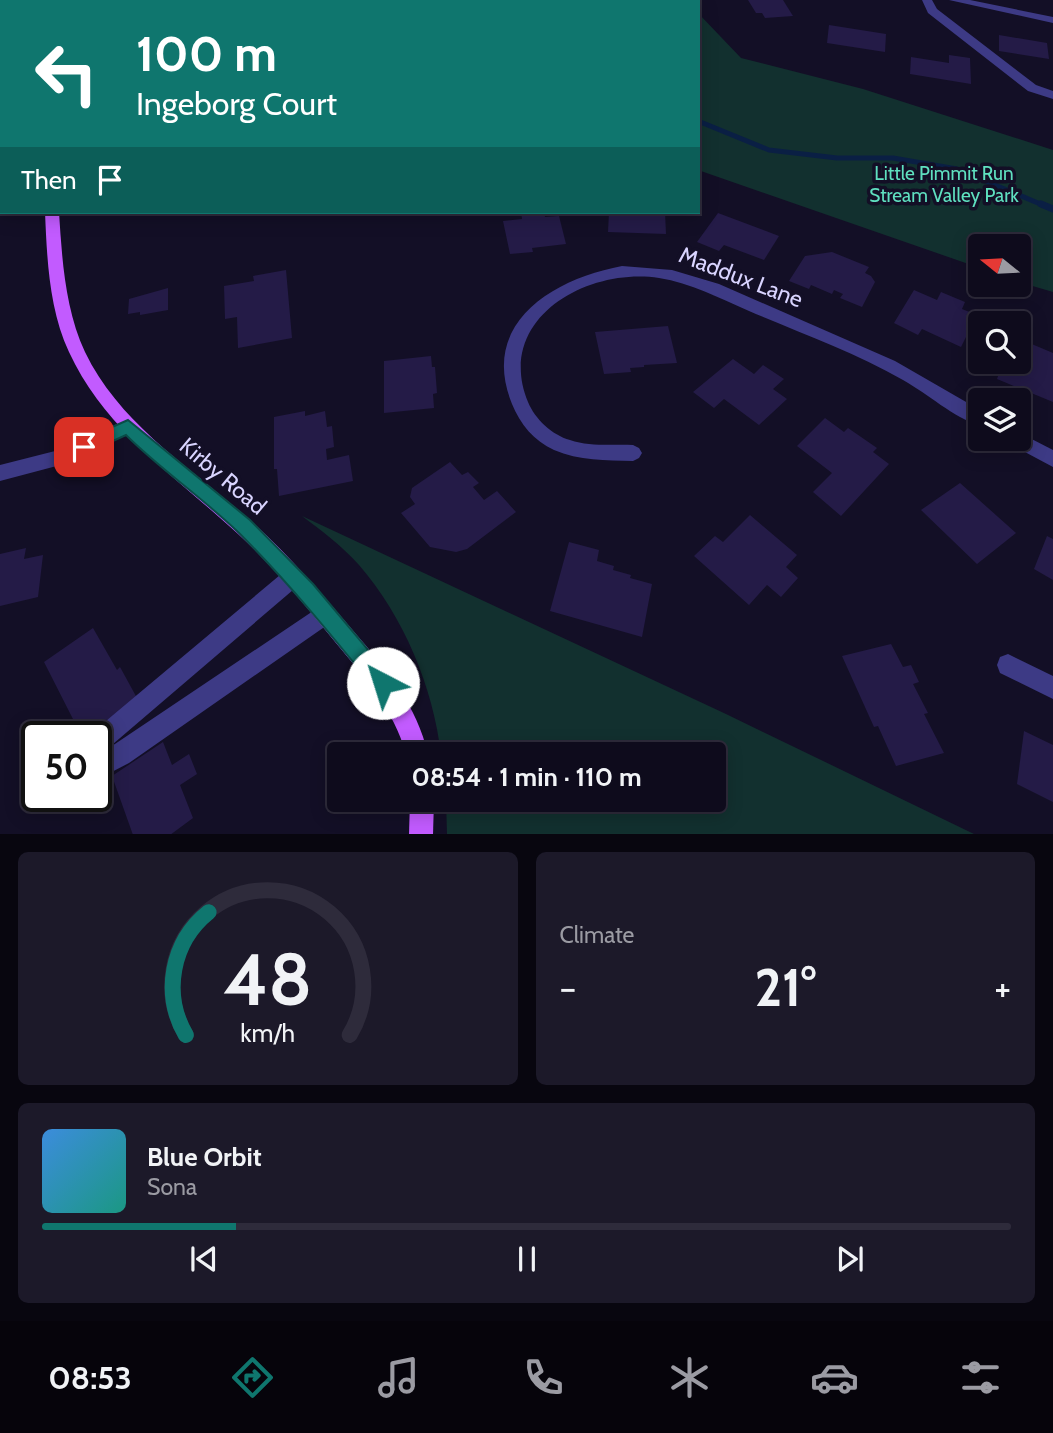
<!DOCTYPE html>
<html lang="en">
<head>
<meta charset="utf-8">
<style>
	body { margin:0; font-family:Cabin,sans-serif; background:#1c1929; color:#f1f3f6; height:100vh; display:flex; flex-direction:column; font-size:26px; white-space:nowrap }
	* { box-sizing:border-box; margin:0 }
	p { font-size:23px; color:#9b9ba3 }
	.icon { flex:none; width:38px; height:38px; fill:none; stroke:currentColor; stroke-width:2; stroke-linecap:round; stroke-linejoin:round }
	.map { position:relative; height:834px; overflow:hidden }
	.sheet { display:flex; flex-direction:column; gap:18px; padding:18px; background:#08060f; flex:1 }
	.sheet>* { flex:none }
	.top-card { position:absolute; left:0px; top:0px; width:700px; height:214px; box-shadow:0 4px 18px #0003,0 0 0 2px #2e2b3b; background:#0f766e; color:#fff; overflow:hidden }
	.needle { width:46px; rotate:288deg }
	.tools { position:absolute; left:968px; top:234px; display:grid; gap:14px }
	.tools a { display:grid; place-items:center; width:63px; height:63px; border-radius:7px; background:#0e0b1c; box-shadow:0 4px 18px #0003,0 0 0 2px #2e2b3b; font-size:35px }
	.speed { position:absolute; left:21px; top:721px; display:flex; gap:14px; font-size:35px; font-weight:700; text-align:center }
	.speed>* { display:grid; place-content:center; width:91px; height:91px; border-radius:50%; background:#0e0b1c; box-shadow:0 4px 18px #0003,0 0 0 2px #2e2b3b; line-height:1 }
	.speed .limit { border:4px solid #111; border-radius:10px; background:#fff; color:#111 }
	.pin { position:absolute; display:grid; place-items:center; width:60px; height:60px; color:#fff; margin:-30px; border-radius:14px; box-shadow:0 4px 10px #0006 }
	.me { position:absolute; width:77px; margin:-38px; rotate:320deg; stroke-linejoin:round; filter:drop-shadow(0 0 5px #0008) }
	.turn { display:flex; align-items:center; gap:24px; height:147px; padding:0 21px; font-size:32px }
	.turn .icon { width:91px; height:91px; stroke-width:2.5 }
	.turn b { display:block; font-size:49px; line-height:60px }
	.then { display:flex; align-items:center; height:66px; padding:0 21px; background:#0003; gap:14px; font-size:26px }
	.big { font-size:52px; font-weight:700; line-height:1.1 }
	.sheet .widget { flex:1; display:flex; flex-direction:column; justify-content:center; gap:10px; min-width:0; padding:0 24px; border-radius:10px; background:#1c1929 }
	.sheet .dial { align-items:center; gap:0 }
	.dial svg { height:182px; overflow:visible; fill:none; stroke:#2e2b3b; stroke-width:7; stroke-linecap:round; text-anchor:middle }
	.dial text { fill:#f1f3f6; stroke:none }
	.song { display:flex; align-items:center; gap:21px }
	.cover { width:84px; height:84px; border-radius:10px; background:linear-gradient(135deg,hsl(210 70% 55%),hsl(170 70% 35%)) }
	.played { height:7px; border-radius:4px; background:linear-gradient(90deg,#0f766e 20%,#2e2b3b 20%) }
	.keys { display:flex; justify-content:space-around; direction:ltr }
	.heat { display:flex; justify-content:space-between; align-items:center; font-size:38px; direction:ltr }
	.sheet .tiles { flex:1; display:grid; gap:18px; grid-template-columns:1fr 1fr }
	.widget:last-child { grid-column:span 2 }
	.trip { position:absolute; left:327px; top:742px; width:399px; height:70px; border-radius:7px; background:#0e0b1c; box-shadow:0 4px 18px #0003,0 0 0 2px #2e2b3b; font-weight:700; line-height:70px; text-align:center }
	.tab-bar { display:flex; height:112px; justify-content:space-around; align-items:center; background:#06040b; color:#9b9ba3 }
	.tab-bar .icon { width:49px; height:49px }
	.tab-bar .selected { color:#0f766e }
	.tab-bar b { font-size:32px; color:#f1f3f6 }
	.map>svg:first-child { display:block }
</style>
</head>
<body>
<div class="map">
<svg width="1053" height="835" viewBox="0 0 1053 835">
	<rect width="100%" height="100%" fill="#130f26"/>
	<g fill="#12302f">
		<path d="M698,13L741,58L863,89L1053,150V292L1019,282L1018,247H980V268L698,170Z"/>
		<path d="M302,516L726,714L974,834H447L446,800H714V754H441C433,687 404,617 359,565C342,546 322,531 302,516Z"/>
	</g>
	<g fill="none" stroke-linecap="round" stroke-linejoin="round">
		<g stroke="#0a1f44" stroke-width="5">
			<path d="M518,0L520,2"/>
			<path d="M698,121L769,150L837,158H893L957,169L1045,206"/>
		</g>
		<path stroke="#0a1f44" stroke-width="7" d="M1041,204L1053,209"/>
	</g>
	<g fill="#241b47">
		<path d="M748,0H783L793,16L765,18L762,13H756Z"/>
		<path d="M829,25L886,34L885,52L827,43Z"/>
		<path d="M999,35L1047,43L1049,59L999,51Z"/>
		<path d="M949,55L970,58L971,84L910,74L911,57L949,63Z"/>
		<path d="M521,212H544L545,217L559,216L566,244L532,248L533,252L510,254L503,221L522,219Z"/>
		<path d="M609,212H665L666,234L608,232Z"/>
		<path d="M718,213L779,236L764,260L724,245L719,251L697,242Z"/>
		<path d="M832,252L869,267L865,273L871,276L875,282L862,307L840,298L843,294L834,290L832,294L811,285L809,289L789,281L805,256Z"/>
		<path d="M286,270L292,338L238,348L237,317L225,319L224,286L254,281L253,276Z"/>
		<path d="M168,288V310L140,315V312L128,314L129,299Z"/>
		<path d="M914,290L937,300L941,292L965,302L962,309L977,315L961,347L922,329L918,335L894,323Z"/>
		<path d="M668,326L677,363L644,365V367L630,368L631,372L604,374L595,332Z"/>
		<path d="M1027,342L1053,353V402L997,379L1003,362H1018V351L1023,353Z"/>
		<path d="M431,356L432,367H435L437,393L433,394L434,408L384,413V361Z"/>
		<path d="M733,359L754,374L763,365L784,379L773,389L787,399L759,425L724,399L714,408L693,392Z"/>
		<path d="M305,411V416L325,411L327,427L332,426L334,447L326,449L327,460L349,455L353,481L279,496L277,469H274V417Z"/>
		<path d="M825,418L844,432L848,428L877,448L873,452L889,464L841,516L813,492L832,473L797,446Z"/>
		<path d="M450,462L462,475L468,472L479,483L473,487L484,500L497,491L516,512L467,549L456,552L430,547L401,513L415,504L410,497L412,488Z"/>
		<path d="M960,483L1016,533L977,564L921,510Z"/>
		<path d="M750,515L797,555L786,567L798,578L781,597L767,585L749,605L694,556L715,536L723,542Z"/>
		<path d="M1047,536L1053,539V580L1034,569Z"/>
		<path d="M569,542L599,550L597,561L614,566L613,570L631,575L630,578L652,584L642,637L550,611Z"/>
		<path d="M26,548L24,559L43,555L38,597L0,606V554Z"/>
		<path d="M93,628L117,670L120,667L137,698L88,734L80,719L75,723L44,662Z"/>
		<path d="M891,644L903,667L911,665L919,682L913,684L928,713L924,714L944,753L896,766L878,726L874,727L842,656Z"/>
		<path d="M1024,731L1053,745V802L1017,784Z"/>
		<path d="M163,742L172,765L189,754L197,774L180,785L193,818L170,835H133L112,776Z"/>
	</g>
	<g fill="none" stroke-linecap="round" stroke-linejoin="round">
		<g fill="#3d3a85" fill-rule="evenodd">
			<path d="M922,0H932L937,9L1036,85L1053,91V99L1028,91L928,13Z"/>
			<path d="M949,0H970L1053,17V23Z"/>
			<path d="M2,108V116L0,117V109Z"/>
			<path d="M622,266L672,270L719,284L895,361L980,410V426C953,417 928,394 903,380C854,352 800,333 749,311C719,298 691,283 659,278C587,267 494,319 528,402C535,419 552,435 570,440C590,447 613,444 633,445L639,448L642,453L639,458L633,461C606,460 579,461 554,450C534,441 520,424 512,404C479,323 553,279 622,266Z"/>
			<path d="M128,419L134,421L137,426L134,431L68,463L0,481V465L59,450Z"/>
			<path d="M1018,432L1053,450V467L1010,444L1007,439H1018Z"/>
			<path d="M293,567L300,570L303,577L300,584L106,750L319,607L326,604L333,607L336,614L333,621L129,763L104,776L96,772V737L88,736L286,570Z"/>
			<path d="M1008,654L1053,676V699L1000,673L997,665L1000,657Z"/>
		</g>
		<g fill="#c25bff" fill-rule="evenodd">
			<rect x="0" y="2" width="2" height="11"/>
			<path d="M45,212H59C62,259 65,309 85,352C120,425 193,469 251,521C289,555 322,594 355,633C387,670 417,706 428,754H406C394,710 365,678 336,643C305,605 274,567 237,533C176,477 105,430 69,352C49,309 47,259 45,212Z"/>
			<path d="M410,800H434L433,835H409Z"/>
		</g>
	</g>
	<path fill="#0f766e" stroke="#0a4d48" stroke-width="2" d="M128,420L250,520L313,584L390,676L393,683L390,690L383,693L376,690C332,636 288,582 239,533C203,498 161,470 126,435L89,452H78L75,447L78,442Z"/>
	<g text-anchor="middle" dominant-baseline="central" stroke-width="7" stroke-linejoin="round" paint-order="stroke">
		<g font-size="19" fill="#5fe0c0" stroke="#130f26">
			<text x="944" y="173">Little Pimmit Run<tspan x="944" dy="22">Stream Valley Park</tspan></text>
		</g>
		<g font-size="23" fill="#d9d4ff" stroke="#130f26">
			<text transform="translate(741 277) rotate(21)">Maddux Lane</text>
			<text transform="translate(223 476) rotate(40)">Kirby Road</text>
		</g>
	</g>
</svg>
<div class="tools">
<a><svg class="needle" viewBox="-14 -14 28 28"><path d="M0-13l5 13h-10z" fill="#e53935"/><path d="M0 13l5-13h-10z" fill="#9b9ba3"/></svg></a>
<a><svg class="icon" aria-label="search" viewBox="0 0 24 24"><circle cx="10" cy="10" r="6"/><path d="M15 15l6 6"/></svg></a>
<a><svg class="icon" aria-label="layers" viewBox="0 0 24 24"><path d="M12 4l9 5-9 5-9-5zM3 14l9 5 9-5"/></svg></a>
</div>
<div class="speed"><div class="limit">50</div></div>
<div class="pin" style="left:84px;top:447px;background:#d93025"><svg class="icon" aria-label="arrive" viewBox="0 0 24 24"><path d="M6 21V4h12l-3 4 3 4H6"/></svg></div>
<svg class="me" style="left:383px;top:683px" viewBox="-20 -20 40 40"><circle r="19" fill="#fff"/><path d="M0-13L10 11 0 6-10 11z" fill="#0f766e"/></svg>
<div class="trip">08:54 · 1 min · 110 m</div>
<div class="top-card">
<div class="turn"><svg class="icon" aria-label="left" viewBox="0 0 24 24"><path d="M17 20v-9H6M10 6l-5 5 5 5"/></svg><div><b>100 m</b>Ingeborg Court</div></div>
<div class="then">Then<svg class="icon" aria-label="arrive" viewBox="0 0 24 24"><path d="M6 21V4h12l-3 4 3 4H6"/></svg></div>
</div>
</div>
<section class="sheet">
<div class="tiles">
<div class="widget dial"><svg viewBox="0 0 100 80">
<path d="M14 69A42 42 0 1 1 86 69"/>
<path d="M14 69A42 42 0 0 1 24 15" stroke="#0f766e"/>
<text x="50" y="56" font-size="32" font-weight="700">48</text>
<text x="50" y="72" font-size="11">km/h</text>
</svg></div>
<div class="widget"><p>Climate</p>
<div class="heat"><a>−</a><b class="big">21°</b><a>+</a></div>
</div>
<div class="widget">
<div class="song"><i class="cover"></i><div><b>Blue Orbit</b><p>Sona</p></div></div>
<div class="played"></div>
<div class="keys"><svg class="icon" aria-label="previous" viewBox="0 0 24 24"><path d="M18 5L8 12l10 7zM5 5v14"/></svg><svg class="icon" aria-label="pause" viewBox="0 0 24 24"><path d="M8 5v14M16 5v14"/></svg><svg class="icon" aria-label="next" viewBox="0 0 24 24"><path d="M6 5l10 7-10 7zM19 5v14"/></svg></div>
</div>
</div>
</section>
<nav class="tab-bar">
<b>08:53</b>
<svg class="icon selected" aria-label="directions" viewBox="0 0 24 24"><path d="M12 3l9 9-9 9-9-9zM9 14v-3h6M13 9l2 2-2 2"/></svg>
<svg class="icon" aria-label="music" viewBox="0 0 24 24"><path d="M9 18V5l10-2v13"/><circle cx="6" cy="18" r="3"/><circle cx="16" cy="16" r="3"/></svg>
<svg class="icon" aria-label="phone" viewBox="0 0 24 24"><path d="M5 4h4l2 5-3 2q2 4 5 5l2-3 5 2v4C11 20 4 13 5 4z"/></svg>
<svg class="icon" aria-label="climate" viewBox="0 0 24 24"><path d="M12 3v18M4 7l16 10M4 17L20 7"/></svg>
<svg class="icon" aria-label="car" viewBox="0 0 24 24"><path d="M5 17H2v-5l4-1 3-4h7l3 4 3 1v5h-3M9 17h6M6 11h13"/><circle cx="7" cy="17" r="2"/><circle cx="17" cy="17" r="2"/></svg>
<svg class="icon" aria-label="filters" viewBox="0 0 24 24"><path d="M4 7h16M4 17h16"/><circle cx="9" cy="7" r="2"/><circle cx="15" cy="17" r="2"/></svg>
</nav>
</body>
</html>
